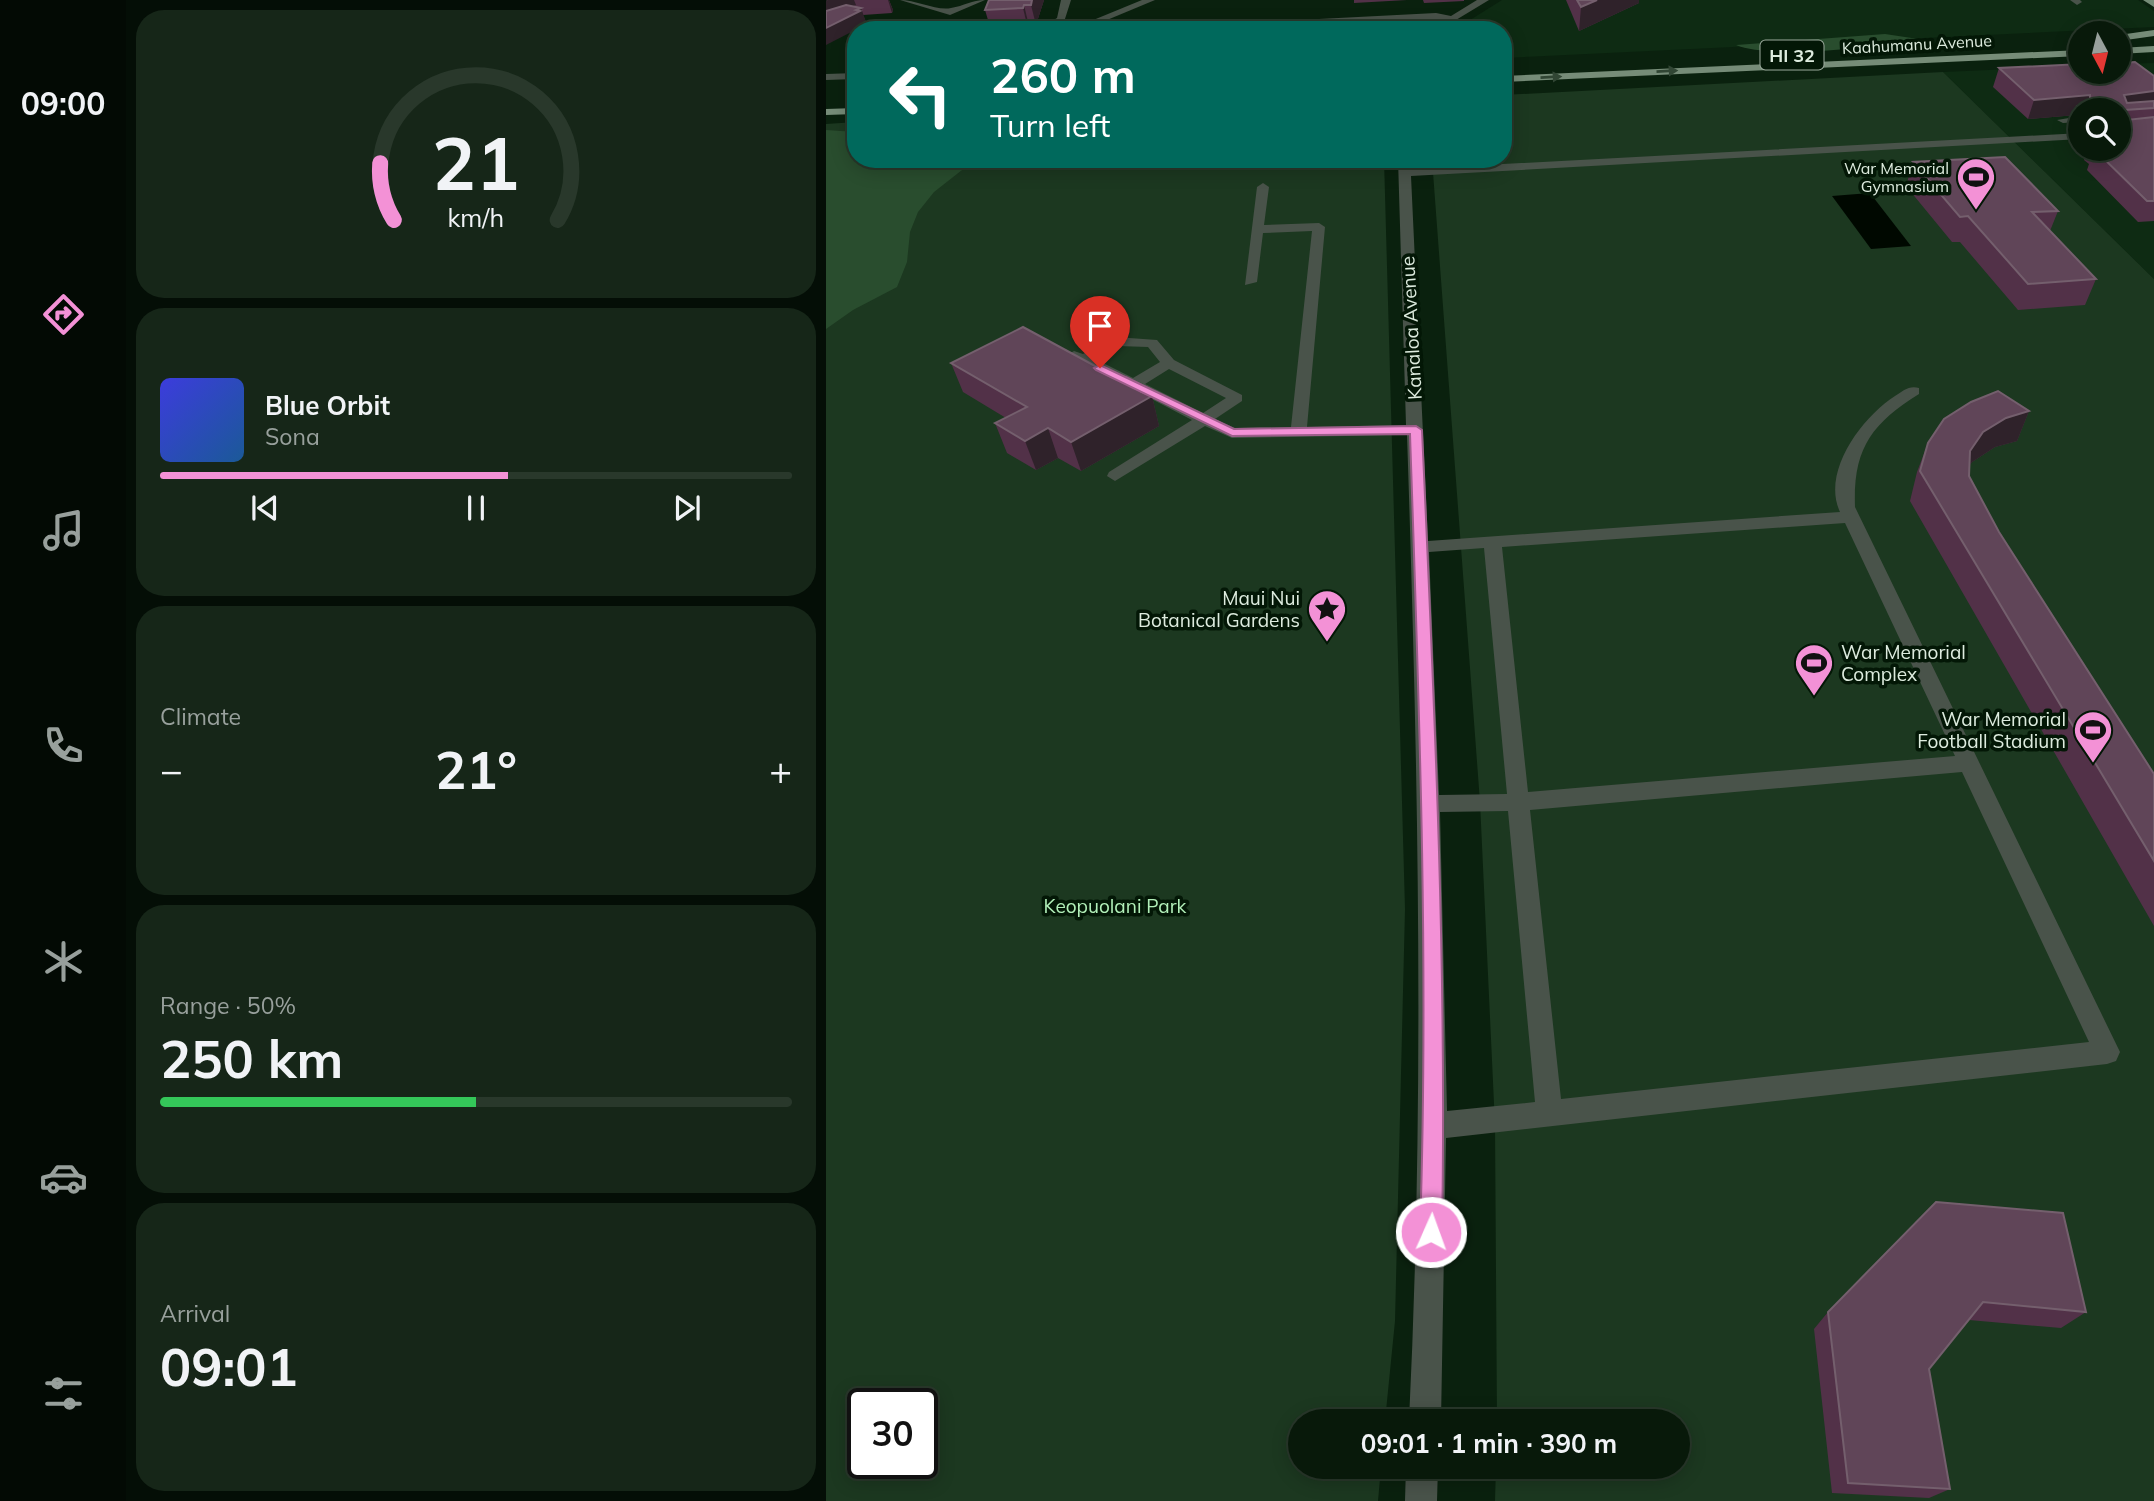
<!DOCTYPE html>
<html lang="en">
<head>
<meta charset="utf-8">
<style>
	body { margin:0; font-family:Mulish,sans-serif; background:#162618; color:#f1f3f6; height:100vh; display:flex; flex-direction:column; font-size:26px; white-space:nowrap }
	* { box-sizing:border-box; margin:0 }
	p { font-size:23px; color:#98a09c }
	.icon { flex:none; width:38px; height:38px; fill:none; stroke:currentColor; stroke-width:2; stroke-linecap:round; stroke-linejoin:round }
	.map { position:relative; flex:1; overflow:hidden }
	.sheet { display:flex; flex-direction:column; gap:10px; padding:10px; background:#040e06; width:700px }
	.sheet>* { flex:none }
	.top-card { position:absolute; left:21px; top:21px; width:665px; height:147px; border-radius:28px; box-shadow:0 4px 18px #0003,0 0 0 2px #29382b; background:#00695c; color:#fff; overflow:hidden }
	.needle { width:46px; rotate:173deg }
	.buttons { position:absolute; left:1242px; top:21px; display:grid; gap:14px }
	.buttons a { display:grid; place-items:center; width:63px; height:63px; border-radius:50%; background:#08190a; box-shadow:0 4px 18px #0003,0 0 0 2px #29382b; font-size:35px }
	.speed { position:absolute; left:21px; top:1388px; display:flex; gap:14px; font-size:35px; font-weight:700; text-align:center }
	.speed>* { display:grid; place-content:center; width:91px; height:91px; border-radius:50%; background:#08190a; box-shadow:0 4px 18px #0003,0 0 0 2px #29382b; line-height:1 }
	.speed .limit { border:4px solid #111; border-radius:10px; background:#fff; color:#111 }
	.pin { position:absolute; display:grid; place-items:center; width:60px; height:60px; color:#fff; margin:-72px -30px; border-radius:50% 50% 50% 0; rotate:-45deg; box-shadow:0 0 7px #0007 }
	.pin .icon { rotate:45deg }
	.me { position:absolute; width:77px; margin:-38px; rotate:2deg; stroke-linejoin:round; filter:drop-shadow(0 0 5px #0008) }
	.turn { display:flex; align-items:center; gap:24px; height:147px; padding:0 28px; font-size:32px }
	.turn .icon { width:91px; height:91px; stroke-width:2.5 }
	.turn b { display:block; font-size:49px; line-height:60px }
	.big { font-size:52px; font-weight:700; line-height:1.1 }
	.sheet .widget { flex:1; display:flex; flex-direction:column; justify-content:center; gap:10px; min-width:0; padding:0 24px; border-radius:28px; background:#162618 }
	.sheet .dial { align-items:center; gap:0 }
	.dial svg { height:182px; overflow:visible; fill:none; stroke:#29382b; stroke-width:7; stroke-linecap:round; text-anchor:middle }
	.dial text { fill:#f1f3f6; stroke:none }
	.song { display:flex; align-items:center; gap:21px }
	.cover { width:84px; height:84px; border-radius:10px; background:linear-gradient(135deg,hsl(240 70% 55%),hsl(210 70% 35%)) }
	.played { height:7px; border-radius:4px; background:linear-gradient(90deg,#f391d6 55%,#29382b 55%) }
	.keys { display:flex; justify-content:space-around; direction:ltr }
	.heat { display:flex; justify-content:space-between; align-items:center; font-size:38px; direction:ltr }
	.charge { height:10px; border-radius:5px; background:linear-gradient(90deg,#34c759 50%,#29382b 0) }
	.trip { position:absolute; left:462px; top:1409px; width:402px; height:70px; border-radius:35px; background:#08190a; box-shadow:0 4px 18px #0003,0 0 0 2px #29382b; font-weight:700; line-height:70px; text-align:center }
	main { display:flex; flex:1; min-height:0 }
	.dock { display:flex; flex-direction:column; width:126px; justify-content:space-around; align-items:center; background:#030a04; color:#98a09c }
	.dock .icon { width:49px; height:49px }
	.dock .active { color:#f391d6 }
	.dock b { font-size:32px; color:#f1f3f6 }
	.map>svg:first-child { display:block }
</style>
</head>
<body>
<main>
<nav class="dock">
<b>09:00</b>
<svg class="icon active" aria-label="directions" viewBox="0 0 24 24"><path d="M12 3l9 9-9 9-9-9zM9 14v-3h6M13 9l2 2-2 2"/></svg>
<svg class="icon" aria-label="music" viewBox="0 0 24 24"><path d="M9 18V5l10-2v13"/><circle cx="6" cy="18" r="3"/><circle cx="16" cy="16" r="3"/></svg>
<svg class="icon" aria-label="phone" viewBox="0 0 24 24"><path d="M5 4h4l2 5-3 2q2 4 5 5l2-3 5 2v4C11 20 4 13 5 4z"/></svg>
<svg class="icon" aria-label="climate" viewBox="0 0 24 24"><path d="M12 3v18M4 7l16 10M4 17L20 7"/></svg>
<svg class="icon" aria-label="car" viewBox="0 0 24 24"><path d="M5 17H2v-5l4-1 3-4h7l3 4 3 1v5h-3M9 17h6M6 11h13"/><circle cx="7" cy="17" r="2"/><circle cx="17" cy="17" r="2"/></svg>
<svg class="icon" aria-label="filters" viewBox="0 0 24 24"><path d="M4 7h16M4 17h16"/><circle cx="9" cy="7" r="2"/><circle cx="15" cy="17" r="2"/></svg>
</nav>
<section class="sheet">
<div class="widget dial"><svg viewBox="0 0 100 80">
<path d="M14 69A42 42 0 1 1 86 69"/>
<path d="M14 69A42 42 0 0 1 8 44" stroke="#f391d6"/>
<text x="50" y="56" font-size="32" font-weight="700">21</text>
<text x="50" y="72" font-size="11">km/h</text>
</svg></div>
<div class="widget">
<div class="song"><i class="cover"></i><div><b>Blue Orbit</b><p>Sona</p></div></div>
<div class="played"></div>
<div class="keys"><svg class="icon" aria-label="previous" viewBox="0 0 24 24"><path d="M18 5L8 12l10 7zM5 5v14"/></svg><svg class="icon" aria-label="pause" viewBox="0 0 24 24"><path d="M8 5v14M16 5v14"/></svg><svg class="icon" aria-label="next" viewBox="0 0 24 24"><path d="M6 5l10 7-10 7zM19 5v14"/></svg></div>
</div>
<div class="widget"><p>Climate</p>
<div class="heat"><a>−</a><b class="big">21°</b><a>+</a></div>
</div>
<div class="widget"><p>Range · 50%</p><b class="big">250 km</b><div class="charge"></div></div>
<div class="widget"><p>Arrival</p><b class="big">09:01</b></div>
</section>
<div class="map">
<svg width="1328" height="1501" viewBox="0 0 1328 1501">
	<rect width="100%" height="100%" fill="#0a210e"/>
	<g fill="#0e2b13" fill-rule="evenodd">
		<path d="M676,0H1312L1328,11V27L677,58V30H628Z"/>
		<path d="M1328,63V279L1117,72L1255,66V72H1293V64ZM1255,110H1293V149H1255Z"/>
	</g>
	<g fill="#1c3820" fill-rule="evenodd">
		<path d="M1117,72L1328,279V1501H669L670,1467L852,1466V1421H671L669,1125L654,802L606,159H677V95Z"/>
		<path d="M30,122V159H558L579,909L569,1321L559,1421H474V1466L555,1467L552,1501H0V124ZM37,1404H96V1463H37Z"/>
	</g>
	<g fill="#294d2e">
		<path d="M1059,34L1099,40C1058,46 946,60 910,45Z"/>
		<path d="M0,130L30,132V159H150L108,192L92,212L84,232L81,262L71,287L27,310L0,329Z"/>
	</g>
	<path fill="#000800" d="M1044,193L1085,246L1045,249L1006,196Z"/>
	<g fill="none" stroke-linecap="round" stroke-linejoin="round">
		<g fill="#49534a" fill-rule="evenodd">
			<path d="M74,0C90,0 111,11 125,8C138,6 146,0 159,0L124,15Z"/>
			<path d="M235,0H245L238,22L224,30H211L231,18Z"/>
			<path d="M316,0H329L257,30H243Z"/>
			<path d="M651,0H663L615,29L610,26L618,20L610,19L359,30H280L610,13L625,16Z"/>
			<path d="M1244,0H1254L1256,2L1251,5Z"/>
			<path d="M30,73V79L0,80V74Z"/>
			<path d="M1255,116V122L1237,123L1231,120Z"/>
			<path d="M1255,133V139L585,176L602,541L1014,512C995,472 1036,417 1069,396C1077,391 1083,385 1093,388V394C1045,424 1027,449 1029,507L1294,1052L1290,1061L1281,1064L620,1138L615,1421H583C599,1092 592,764 581,435L406,438L379,426L289,481L281,476L283,472L366,420L241,355L248,351L257,354L289,337L331,340L348,360L416,395V401L389,419L409,428L465,427L486,231L437,233L431,282L419,285L431,187L437,183L443,187L438,225L493,223L499,227L481,427L580,425L572,159H584V169ZM292,346L322,347L334,362L307,378L269,359ZM343,369L400,398L377,413L319,384ZM1019,523L1129,756L702,792L676,547ZM658,548L681,794L613,795L603,552ZM1136,772L1263,1042L735,1099L704,810ZM682,811L709,1102L621,1111L614,812Z"/>
			<path d="M580,1466H612L611,1501H579Z"/>
		</g>
		<g fill="#768c78" fill-rule="evenodd">
			<path d="M1317,0H1328V7Z"/>
			<path d="M1328,30V36L1293,41V35Z"/>
			<path d="M1328,46V52L1293,54V48Z"/>
			<path d="M1255,50V56L677,82V76Z"/>
			<path d="M30,108V114L0,115V109Z"/>
		</g>
	</g>
	<g fill="#523148">
		<path d="M0,0H63L67,10L66,13L37,15L40,22H38L39,25Z"/>
		<path d="M163,0H218L210,25L203,26L202,29L188,30H165L159,10Z"/>
		<path d="M528,0H581L528,3Z"/>
		<path d="M597,0H638V1L598,3Z"/>
		<path d="M740,0H813V3L753,31Z"/>
		<path d="M1173,68L1328,76V221L1312,222L1261,170L1263,164L1258,160L1263,149H1293V110H1255V130L1246,125L1250,115L1202,119L1167,87Z"/>
		<path d="M1087,162L1232,211L1224,231L1270,279L1259,305L1192,310L1134,242H1126L1080,186Z"/>
		<path d="M125,363L324,396H326L333,426L255,471L232,458L210,470L181,453L169,423L180,418L137,392Z"/>
		<path d="M1203,411L1191,441L1169,447L1146,462L1144,464L1143,476L1173,532L1328,774V926L1084,501L1091,472L1102,443Z"/>
		<path d="M1110,1202L1260,1312L1235,1328L1143,1320L1103,1369L1124,1489L1103,1498L1006,1493L988,1329L1002,1312Z"/>
	</g>
	<g fill="#2f222a">
		<path d="M2,0H28L30,5L0,16V1Z"/>
		<path d="M62,0H63L67,10L66,13Z"/>
		<path d="M206,0H218L210,25L205,5Z"/>
		<path d="M771,0H813V3L753,31L755,7Z"/>
		<path d="M198,5L203,26L202,29L197,8Z"/>
		<path d="M35,8L40,22H38L39,25L0,45V28L30,10Z"/>
		<path d="M1328,91V108L1299,110L1298,95Z"/>
		<path d="M1264,95L1259,109L1253,106L1250,115L1202,119L1208,100Z"/>
		<path d="M322,388L325,397L326,396L333,426L255,471L245,442Z"/>
		<path d="M1203,411L1191,441L1169,447L1146,462L1133,481L1144,451L1157,432L1180,418Z"/>
		<path d="M222,428L232,458L210,470L199,441Z"/>
	</g>
	<g fill="#604558" stroke="#745f6d" stroke-width="2">
		<path d="M163,0H206L205,5H198L197,8L159,10Z"/>
		<path d="M751,0H771L755,7Z"/>
		<path d="M20,5L35,8L30,10L34,11L0,28V11Z"/>
		<path d="M1309,62L1328,76V91L1298,95L1301,103L1328,101V108L1299,110L1301,120L1328,117V201H1321L1269,150H1277L1276,149H1293V110H1262L1253,106L1264,104V95L1208,100L1173,68L1255,64V72H1293V63Z"/>
		<path d="M1179,157L1232,211L1206,212L1270,279L1202,284L1142,216L1134,217L1087,162Z"/>
		<path d="M197,327L295,380L300,377L322,388L316,392L326,396L245,442L222,428L199,441L169,423L201,407L125,363Z"/>
		<path d="M1172,391L1203,411L1180,418L1157,432L1144,451L1143,476L1173,532L1328,774V861L1094,471L1102,443L1118,419L1145,402Z"/>
		<path d="M1110,1202L1237,1213L1260,1312L1157,1302L1103,1369L1124,1489L1022,1483L1002,1312Z"/>
	</g>
	<defs><path id="oneway-solid" d="M-6-.8H1V-3.2L6.5 0L1 3.2V.8H-6Z" transform="scale(1.75)"/></defs>
	<g fill="#314634">
		<use href="#oneway-solid" transform="translate(841 71) rotate(-3)"/>
		<use href="#oneway-solid" transform="translate(725 77) rotate(-3)"/>
	</g>
	<path fill="#f391d6" stroke="#9e5e8b" stroke-width="2" d="M274,365L408,429L590,426L596,430C608,697 621,965 616,1232L612,1240L605,1243L597,1240L594,1232C603,966 593,700 584,434L406,436L270,370L268,368Z"/>
	<defs>
		<g id="stadium-pin" transform="scale(2.0125)"><path d="M0 17L-7.5 6A9.5 9.5 0 1 1 7.5 6Z" fill="#f391d6" stroke="#031706"/><path d="M0-5a6.5 5 0 1 0 0 10a6.5 5 0 1 0 0-10ZM-3.5-1.8h7v3.6h-7Z" fill="#111"/></g>
		<g id="sight-pin" transform="scale(2.0125)"><path d="M0 17L-7.5 6A9.5 9.5 0 1 1 7.5 6Z" fill="#f391d6" stroke="#031706"/><path d="M0-6L1.8-2.2L6-1.7L2.9 1.2L3.7 5.4L0 3.3L-3.7 5.4L-2.9 1.2L-6-1.7L-1.8-2.2Z" fill="#111"/></g>
	</defs>
	<g fill-rule="evenodd">
		<use href="#stadium-pin" x="1150" y="177"/>
		<use href="#sight-pin" x="501" y="609"/>
		<use href="#stadium-pin" x="988" y="663"/>
		<use href="#stadium-pin" x="1267" y="730"/>
	</g>
	<g text-anchor="middle" dominant-baseline="central" stroke-width="7" stroke-linejoin="round" paint-order="stroke">
		<g font-size="16" fill="#ddebde" stroke="#031706">
			<text transform="translate(1091 44) rotate(-3)">Kaahumanu Avenue</text>
		</g>
		<g font-size="16" fill="#ddebde" stroke="#031706" text-anchor="end">
			<text x="1123" y="168">War Memorial<tspan x="1123" dy="18">Gymnasium</tspan></text>
		</g>
		<rect fill="#031706" stroke="#9cab9d" stroke-width="2" x="934.5" y="40.5" width="63" height="29" rx="5"/>
		<g font-size="18" font-weight="bold" fill="#ddebde">
			<text x="966" y="55">HI 32</text>
		</g>
		<g font-size="19" fill="#ddebde" stroke="#031706">
			<text transform="translate(585 328) rotate(-93)">Kanaloa Avenue</text>
		</g>
		<g font-size="19" fill="#ddebde" stroke="#031706" text-anchor="end">
			<text x="474" y="598">Maui Nui<tspan x="474" dy="22">Botanical Gardens</tspan></text>
			<text x="1015" y="652" text-anchor="start">War Memorial<tspan x="1015" dy="22">Complex</tspan></text>
			<text x="1240" y="719">War Memorial<tspan x="1240" dy="22">Football Stadium</tspan></text>
		</g>
		<g font-size="19" fill="#b2f0b9" stroke="#031706">
			<text x="289" y="906">Keopuolani Park</text>
		</g>
	</g>
</svg>
<div class="buttons">
<a><svg class="needle" viewBox="-14 -14 28 28"><path d="M0-13l5 13h-10z" fill="#e53935"/><path d="M0 13l5-13h-10z" fill="#98a09c"/></svg></a>
<a><svg class="icon" aria-label="search" viewBox="0 0 24 24"><circle cx="10" cy="10" r="6"/><path d="M15 15l6 6"/></svg></a>
</div>
<div class="speed"><div class="limit">30</div></div>
<div class="pin" style="left:274px;top:368px;background:#d93025"><svg class="icon" aria-label="arrive" viewBox="0 0 24 24"><path d="M6 21V4h12l-3 4 3 4H6"/></svg></div>
<svg class="me" style="left:605px;top:1232px" viewBox="-20 -20 40 40"><circle r="17" fill="#f391d6" stroke="#fff" stroke-width="3"/><path d="M0-11L8 9 0 5-8 9z" fill="#fff"/></svg>
<div class="trip">09:01 · 1 min · 390 m</div>
<div class="top-card">
<div class="turn"><svg class="icon" aria-label="left" viewBox="0 0 24 24"><path d="M17 20v-9H6M10 6l-5 5 5 5"/></svg><div><b>260 m</b>Turn left</div></div>
</div>
</div>
</main>
</body>
</html>
